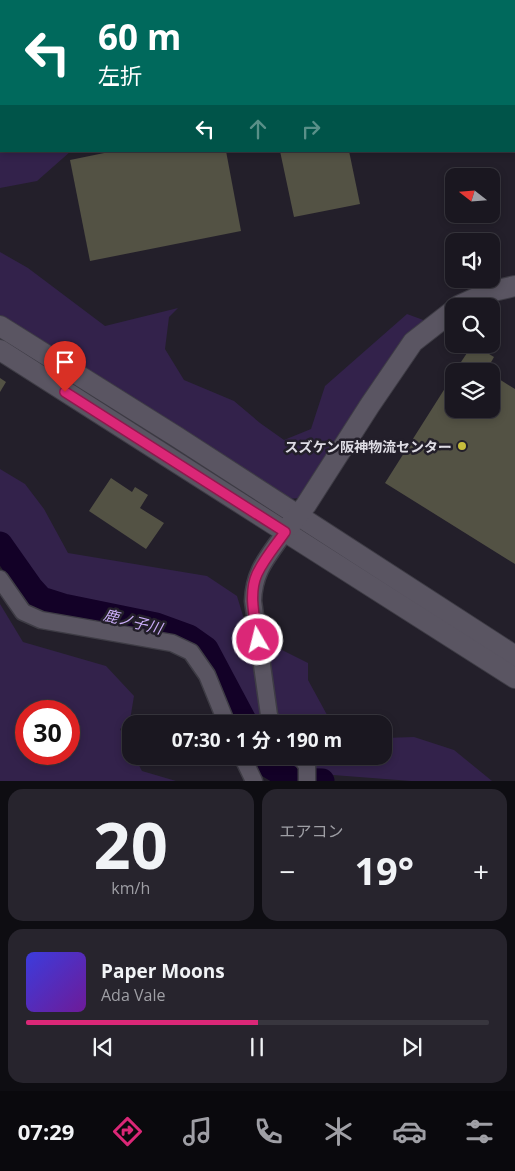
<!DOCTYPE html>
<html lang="ja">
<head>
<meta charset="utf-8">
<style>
	body { margin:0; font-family:"Open Sans","Noto Sans JP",sans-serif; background:#27242d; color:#f1f3f6; height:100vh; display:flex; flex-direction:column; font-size:19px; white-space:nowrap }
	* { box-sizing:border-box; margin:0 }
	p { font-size:16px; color:#9f9fa5 }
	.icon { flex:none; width:28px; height:28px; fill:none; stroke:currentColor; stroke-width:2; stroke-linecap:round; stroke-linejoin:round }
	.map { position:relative; height:781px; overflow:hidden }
	.side { display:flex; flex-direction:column; gap:8px; padding:8px; background:#0e0d12; flex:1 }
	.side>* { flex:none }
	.guide { position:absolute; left:0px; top:0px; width:515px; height:152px; box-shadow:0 2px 8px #0003,0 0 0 1px #38363e; background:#00695c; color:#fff; overflow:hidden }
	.needle { width:32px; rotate:287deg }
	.controls { position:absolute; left:445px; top:168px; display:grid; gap:10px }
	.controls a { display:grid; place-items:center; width:55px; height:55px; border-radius:10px; background:#1a1720; box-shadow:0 2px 8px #0003,0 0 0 1px #38363e; font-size:25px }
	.speed { position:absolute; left:15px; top:700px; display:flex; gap:10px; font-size:25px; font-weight:700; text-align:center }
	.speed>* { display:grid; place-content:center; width:65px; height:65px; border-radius:50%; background:#1a1720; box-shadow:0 2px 8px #0003,0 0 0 1px #38363e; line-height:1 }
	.speed .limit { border:8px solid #d22; background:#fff; color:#111 }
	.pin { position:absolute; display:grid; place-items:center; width:42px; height:42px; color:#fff; margin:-51px -21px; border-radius:50% 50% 50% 0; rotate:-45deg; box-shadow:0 0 5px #0007 }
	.pin .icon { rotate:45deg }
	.me { position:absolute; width:55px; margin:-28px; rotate:352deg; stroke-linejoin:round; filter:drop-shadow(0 0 4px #0008) }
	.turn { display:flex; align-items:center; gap:18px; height:105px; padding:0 15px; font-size:22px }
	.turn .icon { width:65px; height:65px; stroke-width:2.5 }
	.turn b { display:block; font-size:35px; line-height:42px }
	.lanes { display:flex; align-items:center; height:48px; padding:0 15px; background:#0003; justify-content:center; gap:25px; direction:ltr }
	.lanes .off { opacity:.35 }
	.big { font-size:38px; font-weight:700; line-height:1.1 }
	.side .widget { flex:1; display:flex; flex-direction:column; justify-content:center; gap:8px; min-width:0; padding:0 18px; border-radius:15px; background:#27242d }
	.side .dial { align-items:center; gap:0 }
	.dial b { font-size:65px; line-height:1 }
	.song { display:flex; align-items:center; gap:15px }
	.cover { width:60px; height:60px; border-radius:8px; background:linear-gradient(135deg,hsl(240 70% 55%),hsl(280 70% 35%)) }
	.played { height:5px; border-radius:2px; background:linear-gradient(90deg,#db2777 50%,#38363e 50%) }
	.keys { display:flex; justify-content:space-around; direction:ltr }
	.heat { display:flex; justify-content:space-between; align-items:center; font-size:28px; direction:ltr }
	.side .tiles { flex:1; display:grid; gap:8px; grid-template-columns:1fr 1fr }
	.widget:last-child { grid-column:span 2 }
	.trip { position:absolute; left:122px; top:715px; width:270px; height:50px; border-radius:15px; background:#1a1720; box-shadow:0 2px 8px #0003,0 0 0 1px #38363e; font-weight:700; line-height:50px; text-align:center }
	.dock { display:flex; height:80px; justify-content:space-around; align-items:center; background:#0a090d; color:#9f9fa5 }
	.dock .icon { width:35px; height:35px }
	.dock .active { color:#db2777 }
	.dock b { font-size:22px; color:#f1f3f6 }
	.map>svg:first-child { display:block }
</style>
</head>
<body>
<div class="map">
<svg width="515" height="781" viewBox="0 0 515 781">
	<rect width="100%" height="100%" fill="#231f2a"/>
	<g fill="#33224b" fill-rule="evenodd">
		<path d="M0,129H1V151H71L37,181L0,188Z"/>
		<path d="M0,252L28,268L105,326L178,308L169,317L165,349L184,380L234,401L260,423L284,440L311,429L325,386L407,314L426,321L394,351L302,498L285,499L0,317Z"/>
		<path d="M0,469L25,484L44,509L68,553L207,576L237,596L250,639L270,644L308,663V680L332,724H252L198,629L41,589L0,532Z"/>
		<path d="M0,604L23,642L106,666L134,696L130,720L120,729L131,751V756H134L142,771L176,781H0ZM69,711V754H26V711Z"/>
		<path d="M414,737L454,750L492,781H411L320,774L277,762L272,756H384V738Z"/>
	</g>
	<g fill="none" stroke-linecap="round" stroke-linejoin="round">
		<g stroke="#130127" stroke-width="25">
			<path d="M0,544L31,588L41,599L63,606L156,625L189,637L206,649L246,724"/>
			<path d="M263,756L268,765L293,780L322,781"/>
		</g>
	</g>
	<g fill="#535244">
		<path d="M114,151H226L241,231L90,261L70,160Z"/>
		<path d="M280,151H349L360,204L294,217Z"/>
		<path d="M473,344L494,357L486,371H455Z"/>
		<path d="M454,374V409H491V374L515,389V564L385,483Z"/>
		<path d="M0,378L6,382L0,392Z"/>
		<path d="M111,478L132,492L135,487L148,495L140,508L164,523L146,549L89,511Z"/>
	</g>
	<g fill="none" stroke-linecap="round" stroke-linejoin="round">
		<g stroke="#3e3c45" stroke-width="19">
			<g id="minor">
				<path d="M0,579L23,612L41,620L172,643L191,652L207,675L227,724"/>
				<path d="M273,724L269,715L253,601C254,570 268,557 285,532"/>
				<path d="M242,756L254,781"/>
				<path d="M300,756L307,766V781"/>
			</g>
		</g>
		<g stroke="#3e3c45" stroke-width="22">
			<g id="tertiary">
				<path d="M458,306L489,292L515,286"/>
				<path d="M0,326L177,437L515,656"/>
				<path d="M0,350L515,678"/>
				<path d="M290,525L306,505L370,405L413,342L454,310"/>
			</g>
		</g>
		<g stroke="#3e3c45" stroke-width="30">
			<g id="motorway">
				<path d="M390,1L400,0"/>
				<path d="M514,16H515"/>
				<path d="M0,76L1,75"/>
				<path d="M0,107H1"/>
			</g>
		</g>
		<use href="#minor" stroke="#5a5562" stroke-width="16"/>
		<use href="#tertiary" stroke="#5a5562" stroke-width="20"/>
		<use href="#motorway" stroke="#9778c6" stroke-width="28"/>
	</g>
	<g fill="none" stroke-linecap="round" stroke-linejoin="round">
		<g stroke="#8e194d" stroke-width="12">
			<path id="route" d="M65,392L285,532C276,545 264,559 257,574C248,594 255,619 258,640"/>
		</g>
		<use href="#route" stroke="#db2777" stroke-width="9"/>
	</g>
	<circle fill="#c6bc3c" stroke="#231f2a" stroke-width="2" cx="462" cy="446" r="5"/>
	<g text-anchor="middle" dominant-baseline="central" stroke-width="5" stroke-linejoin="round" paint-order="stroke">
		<g font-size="14" font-weight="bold" fill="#dedce4" stroke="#231f2a" text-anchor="end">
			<text x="452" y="446">スズケン阪神物流センター</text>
		</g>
		<g font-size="15" font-style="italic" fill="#cbaef9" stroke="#231f2a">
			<text transform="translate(133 621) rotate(14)">鹿ノ子川</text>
		</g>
	</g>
</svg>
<div class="controls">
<a><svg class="needle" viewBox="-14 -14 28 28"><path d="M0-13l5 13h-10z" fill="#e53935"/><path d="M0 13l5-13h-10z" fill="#9f9fa5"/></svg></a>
<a><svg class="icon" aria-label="sound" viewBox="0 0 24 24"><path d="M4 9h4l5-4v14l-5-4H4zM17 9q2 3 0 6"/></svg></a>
<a><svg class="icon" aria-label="search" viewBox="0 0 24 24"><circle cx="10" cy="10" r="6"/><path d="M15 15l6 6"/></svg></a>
<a><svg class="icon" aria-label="layers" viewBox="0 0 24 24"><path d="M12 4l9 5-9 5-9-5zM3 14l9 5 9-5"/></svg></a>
</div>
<div class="speed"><div class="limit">30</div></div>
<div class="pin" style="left:65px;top:392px;background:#d93025"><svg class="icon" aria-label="arrive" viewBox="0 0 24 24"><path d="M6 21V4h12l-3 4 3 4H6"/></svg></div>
<svg class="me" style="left:258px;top:640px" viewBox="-20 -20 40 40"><circle r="17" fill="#db2777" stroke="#fff" stroke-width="3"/><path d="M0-11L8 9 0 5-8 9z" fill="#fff"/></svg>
<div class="trip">07:30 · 1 分 · 190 m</div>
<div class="guide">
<div class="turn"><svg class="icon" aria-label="left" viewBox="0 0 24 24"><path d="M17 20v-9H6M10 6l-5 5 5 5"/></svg><div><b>60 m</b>左折</div></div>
<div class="lanes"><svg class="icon" aria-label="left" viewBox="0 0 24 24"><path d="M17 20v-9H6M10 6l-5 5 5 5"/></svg><svg class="icon off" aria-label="ahead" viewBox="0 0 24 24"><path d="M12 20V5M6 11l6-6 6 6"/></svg><svg class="icon off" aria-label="right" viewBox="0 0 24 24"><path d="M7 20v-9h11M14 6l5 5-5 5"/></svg></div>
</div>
</div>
<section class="side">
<div class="tiles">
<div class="widget dial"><b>20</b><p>km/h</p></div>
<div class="widget"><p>エアコン</p>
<div class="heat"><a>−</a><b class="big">19°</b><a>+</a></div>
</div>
<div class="widget">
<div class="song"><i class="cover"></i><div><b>Paper Moons</b><p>Ada Vale</p></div></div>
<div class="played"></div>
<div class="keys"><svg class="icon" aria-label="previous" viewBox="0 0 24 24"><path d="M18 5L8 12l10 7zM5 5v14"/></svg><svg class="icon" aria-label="pause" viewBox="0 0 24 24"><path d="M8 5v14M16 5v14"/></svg><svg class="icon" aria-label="next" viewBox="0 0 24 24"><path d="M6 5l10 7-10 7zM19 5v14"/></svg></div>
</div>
</div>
</section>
<nav class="dock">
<b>07:29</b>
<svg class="icon active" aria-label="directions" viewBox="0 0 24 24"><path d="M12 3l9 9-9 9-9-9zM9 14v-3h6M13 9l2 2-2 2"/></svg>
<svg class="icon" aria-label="music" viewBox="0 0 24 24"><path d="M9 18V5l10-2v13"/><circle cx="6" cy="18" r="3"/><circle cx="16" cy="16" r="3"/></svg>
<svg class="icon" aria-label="phone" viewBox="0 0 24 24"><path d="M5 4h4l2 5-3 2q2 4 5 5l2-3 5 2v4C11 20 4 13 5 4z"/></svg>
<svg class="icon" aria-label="climate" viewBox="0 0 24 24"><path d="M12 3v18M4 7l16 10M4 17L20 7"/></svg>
<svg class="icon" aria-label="car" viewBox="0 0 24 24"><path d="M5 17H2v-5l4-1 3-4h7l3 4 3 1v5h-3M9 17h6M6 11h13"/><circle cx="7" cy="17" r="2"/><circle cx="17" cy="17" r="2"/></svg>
<svg class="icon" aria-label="filters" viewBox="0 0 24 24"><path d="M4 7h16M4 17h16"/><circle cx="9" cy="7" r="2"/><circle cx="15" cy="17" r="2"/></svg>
</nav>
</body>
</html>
